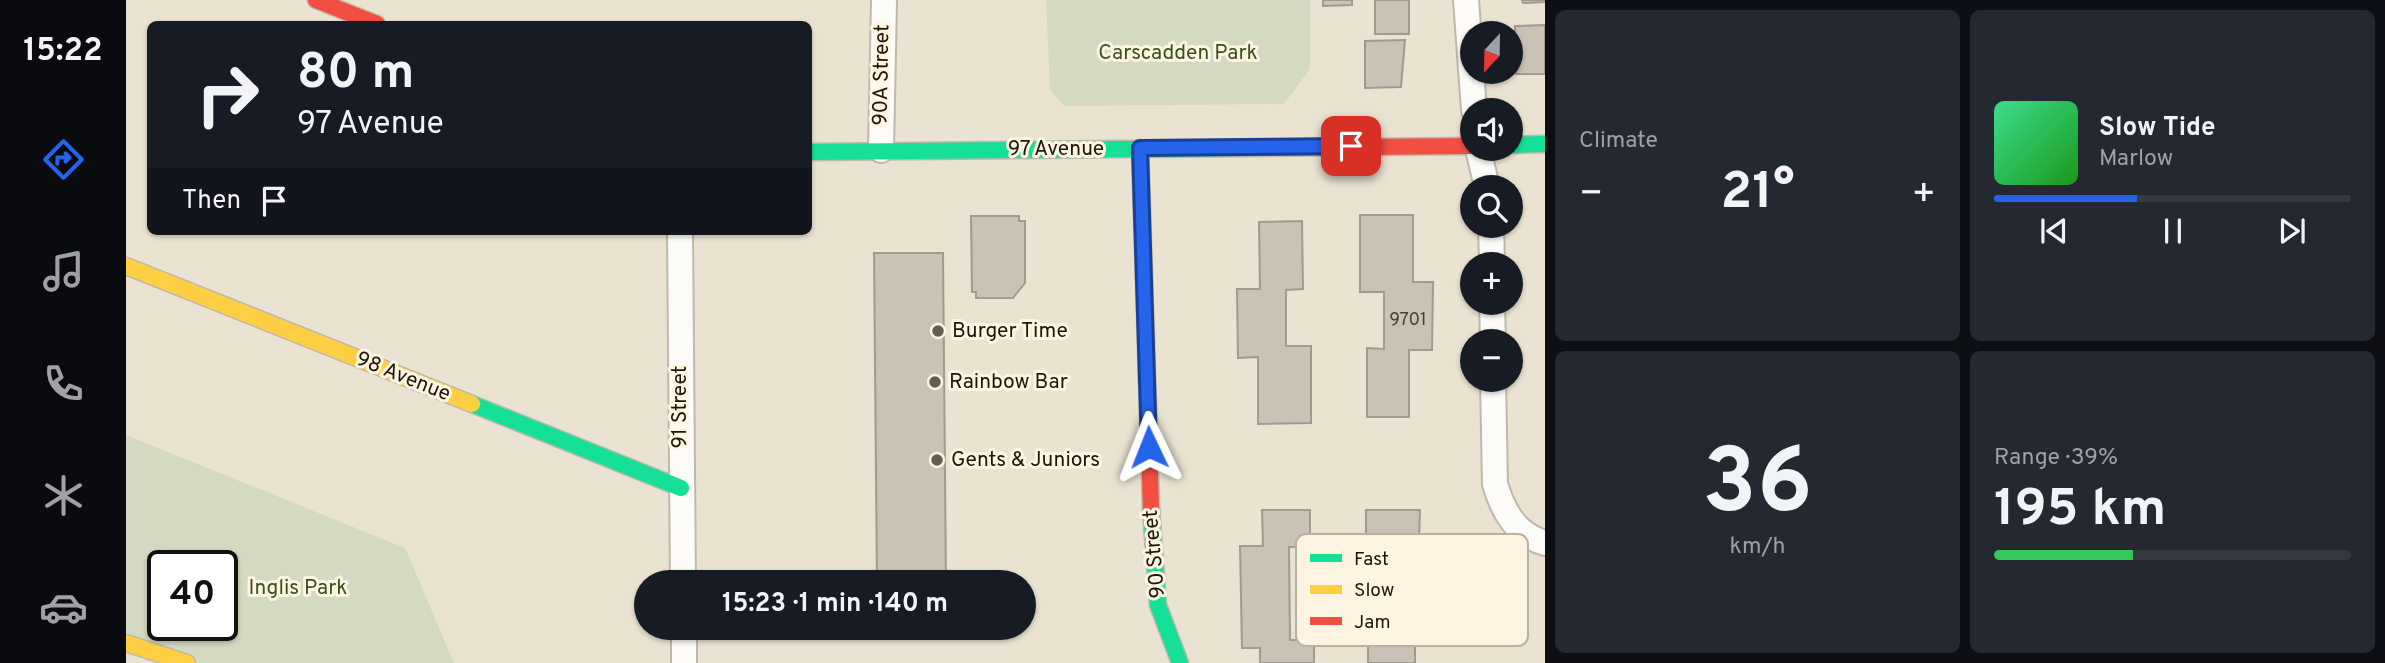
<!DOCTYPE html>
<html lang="en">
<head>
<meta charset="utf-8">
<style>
	body { margin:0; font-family:Overpass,sans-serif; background:#242831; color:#f1f3f6; height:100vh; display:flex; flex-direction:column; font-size:26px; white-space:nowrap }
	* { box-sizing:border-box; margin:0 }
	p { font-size:23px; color:#9ea1a6 }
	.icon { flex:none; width:38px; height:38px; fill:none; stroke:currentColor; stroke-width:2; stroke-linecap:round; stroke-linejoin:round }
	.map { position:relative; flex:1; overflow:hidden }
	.side { display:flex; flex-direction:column; gap:10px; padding:10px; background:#0d0f14; width:840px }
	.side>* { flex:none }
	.top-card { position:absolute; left:21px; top:21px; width:665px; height:214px; border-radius:10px; box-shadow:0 2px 5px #0004; background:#171b24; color:#f1f3f6; overflow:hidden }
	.needle { width:46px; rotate:202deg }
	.controls { position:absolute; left:1334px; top:21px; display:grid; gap:14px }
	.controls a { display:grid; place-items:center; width:63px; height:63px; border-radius:50%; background:#171b24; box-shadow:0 2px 5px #0004; font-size:35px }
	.speed { position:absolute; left:21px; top:550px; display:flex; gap:14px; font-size:35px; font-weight:700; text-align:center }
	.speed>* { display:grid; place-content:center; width:91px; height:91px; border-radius:50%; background:#171b24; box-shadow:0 2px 5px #0004; line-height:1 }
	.speed .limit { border:4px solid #111; border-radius:10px; background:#fff; color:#111 }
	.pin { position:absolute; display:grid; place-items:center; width:60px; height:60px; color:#fff; margin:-30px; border-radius:14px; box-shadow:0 4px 10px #0006 }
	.me { position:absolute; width:77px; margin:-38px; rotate:358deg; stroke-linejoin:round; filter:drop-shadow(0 0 5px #0008) }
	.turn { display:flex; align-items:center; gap:24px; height:147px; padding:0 35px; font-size:32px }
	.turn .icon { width:91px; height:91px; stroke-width:2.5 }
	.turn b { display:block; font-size:49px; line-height:60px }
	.then { display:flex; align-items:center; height:66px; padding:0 35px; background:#0003; gap:14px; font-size:26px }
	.big { font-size:52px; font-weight:700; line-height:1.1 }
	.side .widget { flex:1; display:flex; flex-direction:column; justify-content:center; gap:10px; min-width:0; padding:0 24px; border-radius:10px; background:#242831 }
	.side .dial { align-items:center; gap:0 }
	.dial b { font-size:91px; line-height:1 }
	.song { display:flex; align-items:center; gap:21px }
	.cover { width:84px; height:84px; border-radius:10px; background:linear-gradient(135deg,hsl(150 70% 55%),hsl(120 70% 35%)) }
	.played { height:7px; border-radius:4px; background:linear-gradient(90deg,#2563eb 40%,#363941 40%) }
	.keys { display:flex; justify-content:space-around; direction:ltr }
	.heat { display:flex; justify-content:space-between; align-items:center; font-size:38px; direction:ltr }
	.charge { height:10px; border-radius:5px; background:linear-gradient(90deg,#34c759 39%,#363941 0) }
	.side .tiles { flex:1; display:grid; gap:10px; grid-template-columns:repeat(2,1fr) }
	.trip { position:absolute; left:508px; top:570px; width:402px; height:70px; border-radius:35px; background:#171b24; box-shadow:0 2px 5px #0004; font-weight:700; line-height:70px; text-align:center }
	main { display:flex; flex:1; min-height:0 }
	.menu { display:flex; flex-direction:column; width:126px; justify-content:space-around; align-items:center; background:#090b0e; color:#9ea1a6 }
	.menu .icon { width:49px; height:49px }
	.menu .selected { color:#2563eb }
	.menu b { font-size:32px; color:#f1f3f6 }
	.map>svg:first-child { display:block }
</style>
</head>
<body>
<main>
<nav class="menu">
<b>15:22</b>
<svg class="icon selected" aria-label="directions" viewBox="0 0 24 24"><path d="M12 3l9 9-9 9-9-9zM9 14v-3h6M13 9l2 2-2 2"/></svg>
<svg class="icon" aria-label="music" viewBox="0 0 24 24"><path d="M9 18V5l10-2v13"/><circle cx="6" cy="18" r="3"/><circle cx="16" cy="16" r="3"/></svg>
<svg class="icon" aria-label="phone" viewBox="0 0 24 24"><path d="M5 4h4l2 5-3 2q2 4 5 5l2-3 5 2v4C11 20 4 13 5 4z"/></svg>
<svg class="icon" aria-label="climate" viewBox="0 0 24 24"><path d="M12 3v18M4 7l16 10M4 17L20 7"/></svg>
<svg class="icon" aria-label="car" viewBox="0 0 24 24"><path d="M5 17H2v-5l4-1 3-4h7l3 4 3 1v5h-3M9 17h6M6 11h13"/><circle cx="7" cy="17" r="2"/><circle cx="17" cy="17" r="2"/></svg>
</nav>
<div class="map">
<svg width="1419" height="663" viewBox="0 0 1419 663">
	<rect width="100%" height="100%" fill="#eae3d2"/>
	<g fill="#d4dac2" fill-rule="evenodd">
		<path d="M920,0H1184V69L1158,104L938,106L924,90Z"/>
		<path d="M0,435L279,548L328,663H73L0,636ZM37,565H96V625H37Z"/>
	</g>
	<g fill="#cbc2b6" stroke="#a29a8f" stroke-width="2">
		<path d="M1197,0H1226V5L1197,6Z"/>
		<rect x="1249" y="0" width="34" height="34"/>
		<path d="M1396,0H1419V2L1397,3Z"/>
		<path d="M1419,25V74H1390L1389,26Z"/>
		<path d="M1279,40L1275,87L1239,88V41Z"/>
		<path d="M1234,215H1287V282H1307L1306,350H1283V417H1241V348L1258,349V292H1234Z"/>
		<path d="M845,216H893V221H899V283L887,298H850V292H846Z"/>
		<path d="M1176,221L1177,289L1160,290V346H1185V423L1132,424V357L1112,358L1111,289H1134L1133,222Z"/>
		<path d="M748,253H817L820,583H751Z"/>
		<path d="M1136,510H1184V547H1163L1164,640H1188V663H1134V648H1116L1114,546H1137Z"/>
		<path d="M1240,510H1294L1293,540L1311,541L1312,642H1289V663H1242V641H1263V548H1240Z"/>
	</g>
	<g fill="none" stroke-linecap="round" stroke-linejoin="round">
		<g stroke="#beb9ac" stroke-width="28">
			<g id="street">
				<path d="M1340,0L1348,110"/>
				<path d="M1352,149L1361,187"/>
				<path d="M755,150L758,0"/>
				<path d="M1365,226L1366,264"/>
				<path d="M554,231L557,583"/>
				<path d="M1366,303L1367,341"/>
				<path d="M1367,380L1369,484C1377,511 1390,535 1419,543"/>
				<path d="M558,628V663"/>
			</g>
		</g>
		<g stroke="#beb9ac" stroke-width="19">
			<g id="fast">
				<path d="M1384,145L1419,144"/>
				<path d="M682,152L1121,148"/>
				<path d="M346,404L555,488"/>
				<path d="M1025,509L1032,605L1054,663"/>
			</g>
		</g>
		<g stroke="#beb9ac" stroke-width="19">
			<g id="slow">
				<path d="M0,266L346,404"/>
				<path d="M0,643L61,663"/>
			</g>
		</g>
		<g stroke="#beb9ac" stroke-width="19">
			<g id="jam">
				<path d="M190,0L251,24"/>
				<path d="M1014,148L1025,509"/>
				<path d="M1121,148L1346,146"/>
			</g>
		</g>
		<use href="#street" stroke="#fcfbf8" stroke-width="24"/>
		<use href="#fast" stroke="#16e098" stroke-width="16"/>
		<use href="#slow" stroke="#ffcf43" stroke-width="16"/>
		<use href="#jam" stroke="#f24e42" stroke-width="16"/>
	</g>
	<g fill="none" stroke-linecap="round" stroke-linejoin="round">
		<g stroke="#184099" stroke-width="18">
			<path id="route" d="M1023,447L1014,148L1225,146"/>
		</g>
		<use href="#route" stroke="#2563eb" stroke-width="12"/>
	</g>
	<g fill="#645e51" stroke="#fdf5e1" stroke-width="2.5">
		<circle cx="812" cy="331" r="7"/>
		<circle cx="809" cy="382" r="7"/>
		<circle cx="811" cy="460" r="7"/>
	</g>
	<g text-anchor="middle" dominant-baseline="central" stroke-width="6" stroke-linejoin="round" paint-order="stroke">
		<g font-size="18" fill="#484236">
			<text x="1282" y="320">9701</text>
		</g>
		<g font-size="21" fill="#37511b" stroke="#fdf5e1">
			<text x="1052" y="53">Carscadden Park</text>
			<text x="172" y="588">Inglis Park</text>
		</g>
		<g font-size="21" fill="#1c170b" stroke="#fdf5e1">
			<text transform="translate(756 75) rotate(-89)">90A Street</text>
			<text x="930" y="149">97 Avenue</text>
			<text transform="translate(277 377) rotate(22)">98 Avenue</text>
			<text transform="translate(554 407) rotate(-90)">91 Street</text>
			<text transform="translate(1029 554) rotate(-95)">90 Street</text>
		</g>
		<g font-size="21" fill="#1c170b" stroke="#fdf5e1" text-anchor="start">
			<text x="826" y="331">Burger Time</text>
			<text x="823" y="382">Rainbow Bar</text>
			<text x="825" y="460">Gents &amp; Juniors</text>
		</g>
	</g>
	<rect x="1170" y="534" width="232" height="112" rx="10" fill="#fdf5e1" stroke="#bab2a1" stroke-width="2"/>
	<rect x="1184" y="554" width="32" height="8" fill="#16e098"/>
	<rect x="1184" y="585" width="32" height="9" fill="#ffcf43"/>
	<rect x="1184" y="617" width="32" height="8" fill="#f24e42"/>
	<g font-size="19" fill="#1c170b">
		<text x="1228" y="565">Fast</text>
		<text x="1228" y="596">Slow</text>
		<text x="1228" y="628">Jam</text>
	</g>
</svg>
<div class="controls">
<a><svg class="needle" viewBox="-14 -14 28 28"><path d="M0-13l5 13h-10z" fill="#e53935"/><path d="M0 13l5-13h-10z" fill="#9ea1a6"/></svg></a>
<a><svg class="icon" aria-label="sound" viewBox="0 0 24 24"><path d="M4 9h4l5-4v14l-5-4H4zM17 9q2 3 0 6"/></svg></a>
<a><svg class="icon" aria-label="search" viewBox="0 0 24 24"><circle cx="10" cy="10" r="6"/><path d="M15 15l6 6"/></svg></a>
<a>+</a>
<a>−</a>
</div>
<div class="speed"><div class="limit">40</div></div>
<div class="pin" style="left:1225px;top:146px;background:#d93025"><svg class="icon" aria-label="arrive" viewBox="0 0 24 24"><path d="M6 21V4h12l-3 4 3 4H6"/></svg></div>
<svg class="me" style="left:1023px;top:447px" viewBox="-20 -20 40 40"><path d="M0-17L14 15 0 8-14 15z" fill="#2563eb" stroke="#fff" stroke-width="4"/></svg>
<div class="trip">15:23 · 1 min · 140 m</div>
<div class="top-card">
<div class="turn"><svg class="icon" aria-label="right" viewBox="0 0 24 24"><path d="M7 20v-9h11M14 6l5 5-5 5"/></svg><div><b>80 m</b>97 Avenue</div></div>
<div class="then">Then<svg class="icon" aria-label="arrive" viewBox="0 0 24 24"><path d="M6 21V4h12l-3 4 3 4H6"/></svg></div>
</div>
</div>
<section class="side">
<div class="tiles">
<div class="widget"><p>Climate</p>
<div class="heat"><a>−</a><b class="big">21°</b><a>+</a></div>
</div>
<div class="widget">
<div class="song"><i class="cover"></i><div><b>Slow Tide</b><p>Marlow</p></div></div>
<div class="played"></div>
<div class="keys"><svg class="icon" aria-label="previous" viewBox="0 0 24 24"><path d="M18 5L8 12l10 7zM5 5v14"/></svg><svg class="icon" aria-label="pause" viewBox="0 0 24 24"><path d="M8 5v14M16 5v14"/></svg><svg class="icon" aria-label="next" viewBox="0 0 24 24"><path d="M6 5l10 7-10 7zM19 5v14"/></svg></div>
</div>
<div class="widget dial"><b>36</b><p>km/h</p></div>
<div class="widget"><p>Range · 39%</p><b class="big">195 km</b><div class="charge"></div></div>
</div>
</section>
</main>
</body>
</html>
